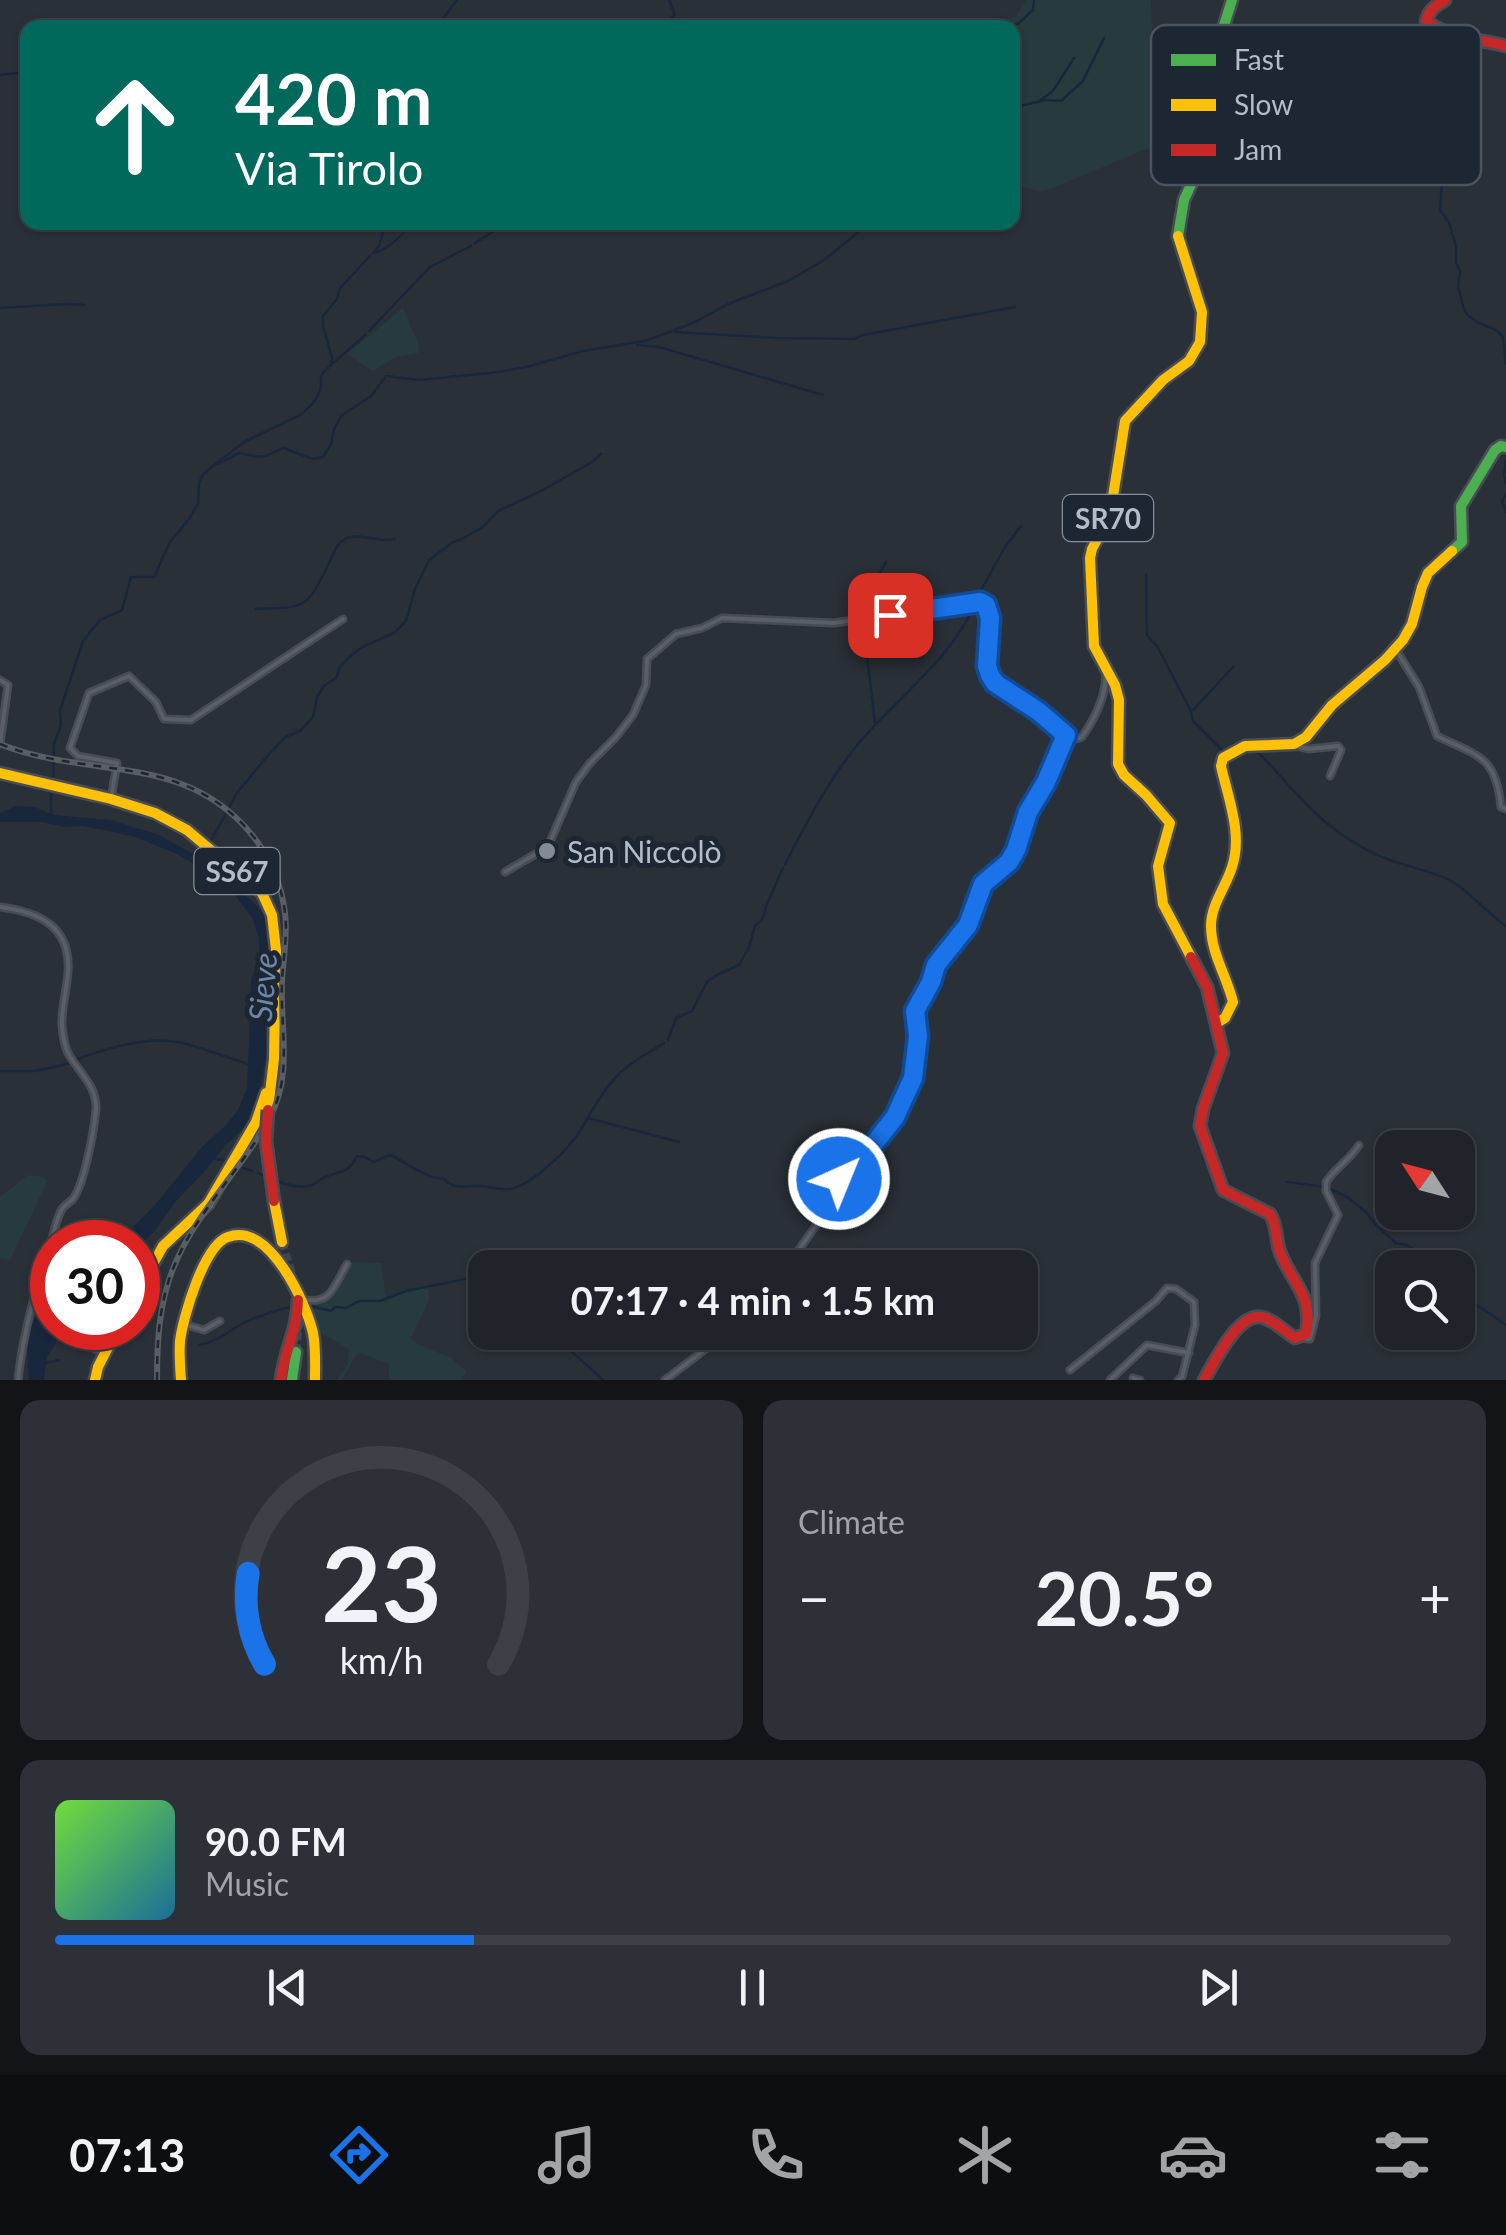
<!DOCTYPE html>
<html lang="en">
<head>
<meta charset="utf-8">
<style>
	body { margin:0; font-family:Lato,sans-serif; background:#2d3036; color:#f1f3f6; height:100vh; display:flex; flex-direction:column; font-size:38px; white-space:nowrap }
	* { box-sizing:border-box; margin:0 }
	p { font-size:32px; color:#a2a4a8 }
	.icon { flex:none; width:55px; height:55px; fill:none; stroke:currentColor; stroke-width:2; stroke-linecap:round; stroke-linejoin:round }
	.map { position:relative; height:1380px; overflow:hidden }
	.sheet { display:flex; flex-direction:column; gap:20px; padding:20px; background:#121417; flex:1 }
	.sheet>* { flex:none }
	.guide { position:absolute; left:20px; top:20px; width:1000px; height:210px; border-radius:20px; box-shadow:0 2px 8px #0004,0 0 0 2px #3d4147; background:#00695c; color:#fff; overflow:hidden }
	.needle { width:65px; rotate:306deg }
	.controls { position:absolute; left:1375px; top:1130px; display:grid; gap:20px }
	.controls a { display:grid; place-items:center; width:100px; height:100px; border-radius:20px; background:#20242a; box-shadow:0 2px 8px #0004,0 0 0 2px #3d4147; font-size:50px }
	.speed { position:absolute; left:30px; top:1220px; display:flex; gap:20px; font-size:50px; font-weight:700; text-align:center }
	.speed>* { display:grid; place-content:center; width:130px; height:130px; border-radius:50%; background:#20242a; box-shadow:0 2px 8px #0004,0 0 0 2px #3d4147; line-height:1 }
	.speed .limit { border:15px solid #d22; background:#fff; color:#111 }
	.pin { position:absolute; display:grid; place-items:center; width:85px; height:85px; color:#fff; margin:-42px; border-radius:20px; box-shadow:0 5px 15px #0006 }
	.me { position:absolute; width:110px; margin:-55px; rotate:44deg; stroke-linejoin:round; filter:drop-shadow(0 0 8px #0008) }
	.turn { display:flex; align-items:center; gap:35px; height:210px; padding:0 50px; font-size:45px }
	.turn .icon { width:130px; height:130px; stroke-width:2.5 }
	.turn b { display:block; font-size:70px; line-height:85px }
	.big { font-size:75px; font-weight:700; line-height:1.1 }
	.sheet .widget { flex:1; display:flex; flex-direction:column; justify-content:center; gap:15px; min-width:0; padding:0 35px; border-radius:20px; background:#2d3036 }
	.sheet .dial { align-items:center; gap:0 }
	.dial svg { height:260px; overflow:visible; fill:none; stroke:#3d4147; stroke-width:7; stroke-linecap:round; text-anchor:middle }
	.dial text { fill:#f1f3f6; stroke:none }
	.song { display:flex; align-items:center; gap:30px }
	.cover { width:120px; height:120px; border-radius:15px; background:linear-gradient(135deg,hsl(100 70% 55%),hsl(200 70% 35%)) }
	.played { height:10px; border-radius:5px; background:linear-gradient(90deg,#1a73e8 30%,#3d4147 30%) }
	.keys { display:flex; justify-content:space-around; direction:ltr }
	.heat { display:flex; justify-content:space-between; align-items:center; font-size:55px; direction:ltr }
	.sheet .tiles { flex:1; display:grid; gap:20px; grid-template-columns:1fr 1fr }
	.widget:last-child { grid-column:span 2 }
	.trip { position:absolute; left:468px; top:1250px; width:570px; height:100px; border-radius:20px; background:#20242a; box-shadow:0 2px 8px #0004,0 0 0 2px #3d4147; font-weight:700; line-height:100px; text-align:center }
	.tab-bar { display:flex; height:160px; justify-content:space-around; align-items:center; background:#0d0e11; color:#a2a4a8 }
	.tab-bar .icon { width:70px; height:70px }
	.tab-bar .current { color:#1a73e8 }
	.tab-bar b { font-size:45px; color:#f1f3f6 }
	.map>svg:first-child { display:block }
</style>
</head>
<body>
<div class="map">
<svg width="1506" height="1380" viewBox="0 0 1506 1380">
	<rect width="100%" height="100%" fill="#2a3038"/>
	<g fill="#273a3e">
		<path d="M1026,0H1151L1156,145L1043,192L1013,184L1012,28L985,27L988,23L1016,17Z"/>
		<path d="M403,308L420,348L418,353L396,357L373,371L347,354Z"/>
		<path d="M28,1175L44,1177L47,1182L10,1260L0,1258V1197Z"/>
		<path d="M356,1262L381,1263L386,1298L399,1291L428,1285L429,1300L411,1338L415,1343L451,1358L466,1371L462,1380H389V1364L358,1352L342,1380H337L348,1364L349,1349L317,1331L312,1333L306,1311L307,1304L324,1303L347,1264Z"/>
	</g>
	<g fill="#19273c">
		<path d="M16,806L35,807L53,815L111,820L159,835L217,867L263,912L270,933L271,957L264,1005L267,1053L256,1109L245,1127L224,1147L203,1173L176,1201L154,1232L138,1247V1242H118L155,1205L202,1147L226,1125L238,1110L247,1088L251,980L259,956V939L253,919L234,894L194,864L177,854L135,837L113,832L83,826L64,827L42,822H0V813Z"/>
		<path d="M52,1296V1328H65L47,1357L44,1380H29C26,1341 24,1326 52,1296Z"/>
	</g>
	<g fill="none" stroke-linecap="round" stroke-linejoin="round">
		<g stroke="#19273c" stroke-width="2.5">
			<path d="M436,28L457,0"/>
			<path d="M660,28L675,15L669,0"/>
			<path d="M1007,28L1019,23L1033,10L1034,0"/>
			<path d="M0,75L28,72"/>
			<path d="M1038,102L1053,91L1074,58"/>
			<path d="M1015,107L1046,100L1061,101L1083,81L1104,38"/>
			<path d="M1438,158L1442,184L1440,210L1449,223L1456,246V263L1460,271L1458,286L1464,309L1467,315L1477,322L1496,330L1503,337L1506,364"/>
			<path d="M475,243L508,222"/>
			<path d="M373,253C390,249 401,235 414,222"/>
			<path d="M373,253L379,246L386,222"/>
			<path d="M0,308L68,304L85,305"/>
			<path d="M369,331L430,267L471,246"/>
			<path d="M675,332L776,338L854,339L863,335L1015,307"/>
			<path d="M637,345L659,347L823,395"/>
			<path d="M331,365L332,358L323,325V316L337,299L340,288L370,256"/>
			<path d="M1506,461L1504,475L1506,483"/>
			<path d="M218,464L239,453C261,458 263,459 283,448L313,459L323,457L331,444L334,429L341,416L371,396L386,376L419,380L499,372L526,367L583,351L645,341L693,323L728,304L788,281L824,260L871,222"/>
			<path d="M1506,494L1502,501L1506,512"/>
			<path d="M1146,575L1147,635L1157,646L1191,711L1193,721L1225,753"/>
			<path d="M975,601L1005,547L1021,526"/>
			<path d="M256,609C307,607 306,610 329,563C332,557 335,547 341,542C356,529 378,544 395,539"/>
			<path d="M864,616L871,589L886,562"/>
			<path d="M863,623L875,723"/>
			<path d="M1193,710L1234,666"/>
			<path d="M1232,756L1251,750L1259,753C1284,779 1307,809 1337,831C1353,843 1373,854 1392,861C1412,868 1433,871 1451,881C1469,891 1487,913 1506,926"/>
			<path d="M53,781L54,744L61,725L60,711L83,641L100,620L122,610L131,577H154L170,542L189,519L198,504L199,483L203,474L244,442L300,415C308,408 317,401 320,390C322,385 320,379 322,374C323,371 359,341 365,335"/>
			<path d="M229,808L236,794L264,760L285,737L300,731L313,717L317,697L324,686L336,678L340,667L348,658L362,647L394,633L406,621L415,589L429,560L453,542L460,540L483,527L498,511L541,491L592,462L601,454"/>
			<path d="M51,816V789"/>
			<path d="M210,842L227,812"/>
			<path d="M785,864C809,819 830,776 864,737C901,695 951,658 974,606"/>
			<path d="M668,1040L676,1018L692,1011L707,982L717,975L739,965L749,947L755,926L762,920L767,904L783,868"/>
			<path d="M75,1060C104,1049 147,1036 178,1042C202,1047 225,1057 248,1064"/>
			<path d="M0,1071H36L71,1063"/>
			<path d="M588,1118L679,1142"/>
			<path d="M214,1159L225,1160"/>
			<path d="M243,1168L252,1171"/>
			<path d="M258,1173C270,1179 298,1191 312,1185C317,1183 320,1179 325,1177C340,1171 349,1173 357,1156L365,1157L373,1162L390,1155C408,1163 425,1178 444,1179C456,1191 465,1185 480,1186C491,1187 499,1190 510,1189C530,1186 564,1153 576,1137C590,1116 601,1091 620,1073C632,1061 650,1052 664,1043"/>
			<path d="M1287,1182L1325,1187L1347,1197L1366,1212L1376,1225L1396,1243L1407,1245L1440,1268"/>
			<path d="M1458,1292L1506,1325"/>
			<path d="M306,1305L331,1311L335,1307L346,1308L359,1301H380L406,1291L485,1275"/>
			<path d="M550,1332L603,1380"/>
			<path d="M199,1345C220,1342 233,1326 252,1319C264,1315 281,1308 293,1307"/>
			<path d="M46,1363L59,1360"/>
		</g>
		<g stroke="#3f454e" stroke-width="8" stroke-dasharray="8 4" stroke-linecap="butt">
			<path d="M282,1242L297,1288"/>
			<path d="M296,1352L300,1317"/>
		</g>
		<g stroke="#484c55" stroke-width="9">
			<g id="street">
				<path d="M1396,650L1419,687L1437,736C1477,756 1496,755 1501,807L1506,809"/>
				<path d="M0,680L8,685L0,744"/>
				<path d="M1296,746L1308,749L1338,746L1341,750L1330,776"/>
				<path d="M111,799L117,763L78,756L70,748L89,693L129,676L156,702L164,719L191,720L343,619"/>
				<path d="M505,872L539,852L549,844L576,782L590,763L616,737L633,715L646,685L647,659L676,634L702,628L722,618L834,623L981,602L986,605L989,618L987,666L990,675L995,683L1038,711L1073,740L1082,737C1094,720 1108,693 1105,672"/>
				<path d="M0,907C39,912 71,926 68,972C67,990 61,1008 62,1026C63,1036 64,1046 69,1055C80,1073 97,1087 96,1109C94,1130 85,1182 73,1199C72,1200 63,1207 62,1209C57,1217 55,1229 52,1238C37,1284 23,1332 18,1380"/>
				<path d="M786,1268L817,1224L839,1179L862,1159L895,1117L913,1078L918,1036L915,1011L931,982L936,965L967,925L983,884L1009,862L1015,852L1029,812L1046,783L1066,735"/>
				<path d="M302,1299C331,1306 334,1286 347,1264"/>
				<path d="M183,1324L204,1330L220,1321"/>
				<path d="M1304,1336L1307,1339H1310L1316,1316L1315,1263L1338,1215L1326,1191V1182C1336,1167 1350,1160 1359,1145"/>
				<path d="M75,1339L105,1354"/>
				<path d="M1070,1370L1156,1301L1167,1288L1176,1289L1194,1302L1195,1325L1182,1377L1178,1380"/>
				<path d="M1133,1378L1140,1380"/>
				<path d="M665,1380L728,1332"/>
				<path d="M1110,1380L1147,1345L1189,1353"/>
			</g>
		</g>
		<g stroke="#484c55" stroke-width="15">
			<g id="fast">
				<path d="M1178,236L1184,200L1198,169L1221,132V119L1209,73L1232,0"/>
				<path d="M1452,551L1462,542L1461,506L1495,450L1501,446L1506,447"/>
				<path d="M292,1380L296,1352"/>
			</g>
		</g>
		<g stroke="#484c55" stroke-width="15">
			<g id="slow">
				<path d="M1178,236L1202,312L1200,342L1189,361L1163,380L1125,421L1110,515L1092,549L1090,558L1094,646L1115,685L1119,700L1118,764L1124,775L1146,795L1170,823L1158,866L1163,904L1191,957"/>
				<path d="M0,773L111,799L155,813L187,830L262,893L272,915L276,950L274,1059L268,1110"/>
				<path d="M1217,1023L1225,1018L1233,1002C1227,977 1211,953 1211,926C1211,904 1226,887 1232,867C1243,834 1228,798 1221,766L1223,758L1245,746L1294,744L1306,737L1332,705L1385,660L1403,640L1412,624L1422,587L1428,573L1452,551"/>
				<path d="M274,1201L282,1242"/>
				<path d="M208,1204L256,1122L266,1093"/>
				<path d="M138,1291L163,1246L208,1204"/>
				<path d="M95,1380L98,1367L118,1328"/>
				<path d="M181,1380C180,1367 179,1354 180,1341C183,1317 204,1245 228,1237C269,1221 306,1303 313,1333C316,1348 315,1365 315,1380"/>
			</g>
		</g>
		<g stroke="#484c55" stroke-width="15">
			<g id="jam">
				<path d="M1445,0C1435,6 1429,10 1426,21C1449,39 1479,39 1506,46"/>
				<path d="M1191,957L1207,987L1223,1053L1203,1109L1200,1126L1223,1190L1270,1214C1278,1226 1275,1239 1280,1252C1292,1284 1314,1295 1306,1334L1295,1338C1285,1332 1273,1319 1261,1317C1237,1314 1214,1363 1204,1380"/>
				<path d="M281,1380C284,1352 298,1328 298,1300"/>
			</g>
		</g>
		<use href="#street" stroke="#5a5e66" stroke-width="4"/>
		<use href="#fast" stroke="#4caf50" stroke-width="10"/>
		<use href="#slow" stroke="#ffc107" stroke-width="10"/>
		<use href="#jam" stroke="#c62828" stroke-width="10"/>
		<g stroke="#595d64" stroke-width="6">
			<g id="rail">
				<path d="M0,744C89,780 185,751 253,836C270,857 282,886 285,913C288,935 283,959 282,982C280,1027 293,1075 270,1117"/>
				<path d="M157,1380C157,1341 159,1301 175,1264C194,1218 234,1176 261,1133"/>
			</g>
		</g>
		<use href="#rail" stroke="#1d2633" stroke-width="2.5" stroke-dasharray="8" stroke-linecap="butt"/>
		<g stroke="#484c55" stroke-width="15" stroke-linecap="butt">
			<path id="jam-bridge" d="M268,1110L266,1141L274,1201"/>
		</g>
		<use href="#jam-bridge" stroke="#c62828" stroke-width="10"/>
	</g>
	<g fill="none" stroke-linecap="round" stroke-linejoin="round">
		<g stroke="#114b97" stroke-width="25">
			<path id="route" d="M839,1179L862,1159L895,1117L913,1078L918,1036L915,1011L931,982L936,965L968,925L983,884L1009,862L1016,850L1028,812L1046,782L1066,735L1038,711L995,683L990,675L987,666L990,618L986,605L980,602L890,615"/>
		</g>
		<use href="#route" stroke="#1a73e8" stroke-width="18"/>
	</g>
	<circle fill="#848b96" stroke="#1d2633" stroke-width="4" cx="547" cy="851" r="10"/>
	<g text-anchor="middle" dominant-baseline="central" stroke-width="10" stroke-linejoin="round" paint-order="stroke">
		<g fill="#1d2633" stroke="#878f9c" stroke-width="2.5">
			<rect x="1063" y="495" width="90" height="46" rx="8"/>
			<rect x="194.5" y="848" width="85" height="46" rx="8"/>
		</g>
		<g font-size="28" font-weight="bold" fill="#b4bcc9">
			<text x="1108" y="518">SR70</text>
			<text x="237" y="871">SS67</text>
		</g>
		<g font-size="30" fill="#b4bcc9" stroke="#1d2633" text-anchor="start">
			<text x="567" y="851">San Niccolò</text>
		</g>
		<g font-size="32" font-style="italic" fill="#6d86a8" stroke="#1d2633">
			<text transform="translate(262 987) rotate(-85)">Sieve</text>
		</g>
	</g>
	<rect x="1151" y="25" width="330" height="160" rx="15" fill="#1d2633" stroke="#4a5360" stroke-width="2.5"/>
	<rect x="1171" y="54" width="45" height="12" fill="#4caf50"/>
	<rect x="1171" y="99" width="45" height="12" fill="#ffc107"/>
	<rect x="1171" y="144" width="45" height="12" fill="#c62828"/>
	<g font-size="28" fill="#b4bcc9">
		<text x="1234" y="70">Fast</text>
		<text x="1234" y="115">Slow</text>
		<text x="1234" y="160">Jam</text>
	</g>
</svg>
<div class="controls">
<a><svg class="needle" viewBox="-14 -14 28 28"><path d="M0-13l5 13h-10z" fill="#e53935"/><path d="M0 13l5-13h-10z" fill="#a2a4a8"/></svg></a>
<a><svg class="icon" aria-label="search" viewBox="0 0 24 24"><circle cx="10" cy="10" r="6"/><path d="M15 15l6 6"/></svg></a>
</div>
<div class="speed"><div class="limit">30</div></div>
<div class="pin" style="left:890px;top:615px;background:#d93025"><svg class="icon" aria-label="arrive" viewBox="0 0 24 24"><path d="M6 21V4h12l-3 4 3 4H6"/></svg></div>
<svg class="me" style="left:839px;top:1179px" viewBox="-20 -20 40 40"><circle r="17" fill="#1a73e8" stroke="#fff" stroke-width="3"/><path d="M0-11L8 9 0 5-8 9z" fill="#fff"/></svg>
<div class="trip">07:17 · 4 min · 1.5 km</div>
<div class="guide">
<div class="turn"><svg class="icon" aria-label="ahead" viewBox="0 0 24 24"><path d="M12 20V5M6 11l6-6 6 6"/></svg><div><b>420 m</b>Via Tirolo</div></div>
</div>
</div>
<section class="sheet">
<div class="tiles">
<div class="widget dial"><svg viewBox="0 0 100 80">
<path d="M14 69A42 42 0 1 1 86 69"/>
<path d="M14 69A42 42 0 0 1 9 41" stroke="#1a73e8"/>
<text x="50" y="56" font-size="32" font-weight="700">23</text>
<text x="50" y="72" font-size="11">km/h</text>
</svg></div>
<div class="widget"><p>Climate</p>
<div class="heat"><a>−</a><b class="big">20.5°</b><a>+</a></div>
</div>
<div class="widget">
<div class="song"><i class="cover"></i><div><b>90.0 FM</b><p>Music</p></div></div>
<div class="played"></div>
<div class="keys"><svg class="icon" aria-label="previous" viewBox="0 0 24 24"><path d="M18 5L8 12l10 7zM5 5v14"/></svg><svg class="icon" aria-label="pause" viewBox="0 0 24 24"><path d="M8 5v14M16 5v14"/></svg><svg class="icon" aria-label="next" viewBox="0 0 24 24"><path d="M6 5l10 7-10 7zM19 5v14"/></svg></div>
</div>
</div>
</section>
<nav class="tab-bar">
<b>07:13</b>
<svg class="icon current" aria-label="directions" viewBox="0 0 24 24"><path d="M12 3l9 9-9 9-9-9zM9 14v-3h6M13 9l2 2-2 2"/></svg>
<svg class="icon" aria-label="music" viewBox="0 0 24 24"><path d="M9 18V5l10-2v13"/><circle cx="6" cy="18" r="3"/><circle cx="16" cy="16" r="3"/></svg>
<svg class="icon" aria-label="phone" viewBox="0 0 24 24"><path d="M5 4h4l2 5-3 2q2 4 5 5l2-3 5 2v4C11 20 4 13 5 4z"/></svg>
<svg class="icon" aria-label="climate" viewBox="0 0 24 24"><path d="M12 3v18M4 7l16 10M4 17L20 7"/></svg>
<svg class="icon" aria-label="car" viewBox="0 0 24 24"><path d="M5 17H2v-5l4-1 3-4h7l3 4 3 1v5h-3M9 17h6M6 11h13"/><circle cx="7" cy="17" r="2"/><circle cx="17" cy="17" r="2"/></svg>
<svg class="icon" aria-label="filters" viewBox="0 0 24 24"><path d="M4 7h16M4 17h16"/><circle cx="9" cy="7" r="2"/><circle cx="15" cy="17" r="2"/></svg>
</nav>
</body>
</html>
